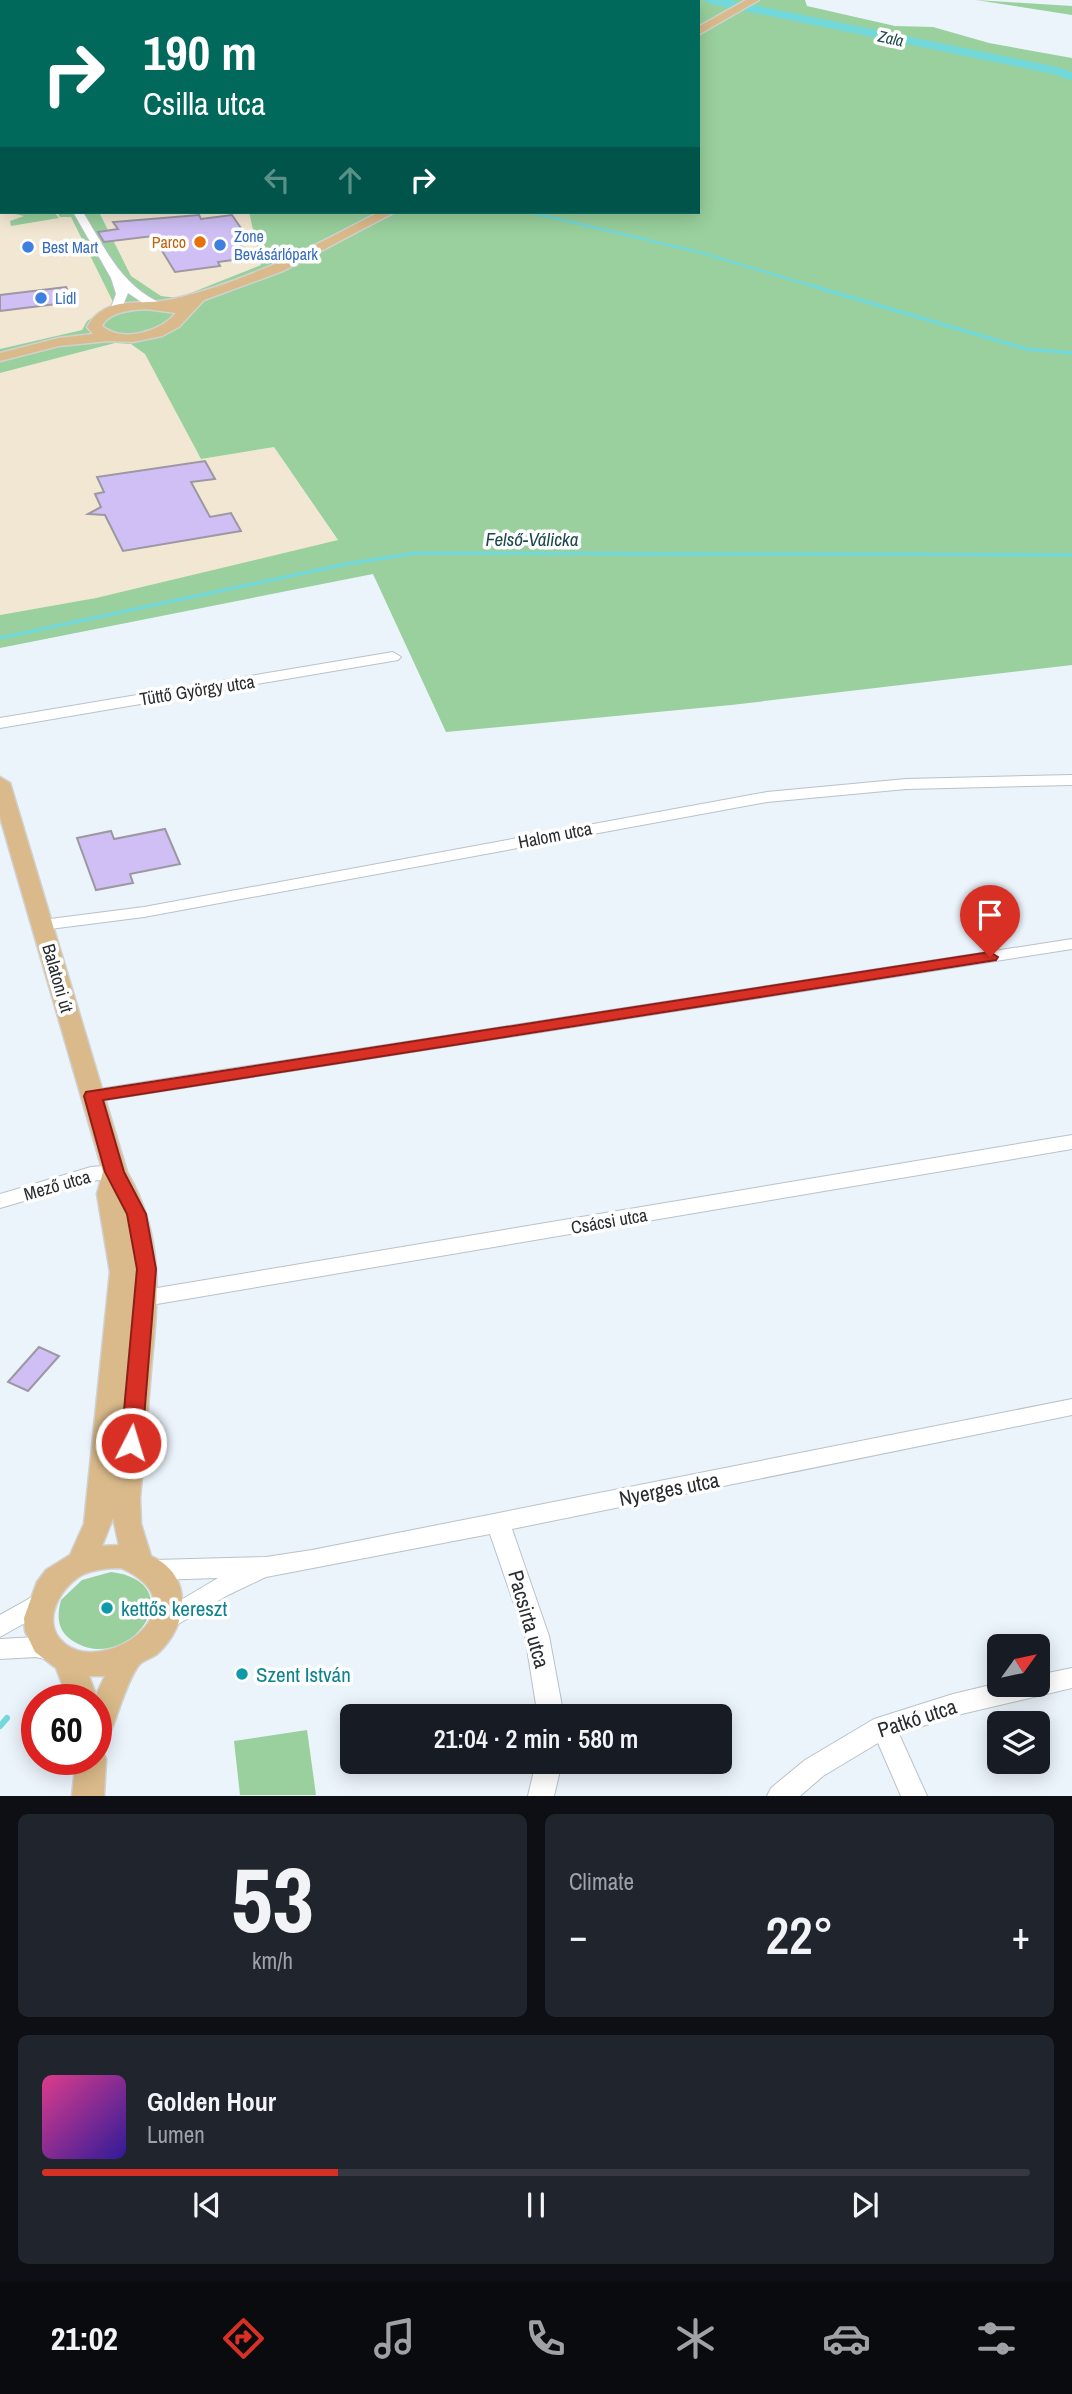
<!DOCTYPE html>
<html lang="en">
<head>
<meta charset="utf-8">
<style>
	body { margin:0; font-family:"Archivo Narrow",sans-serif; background:#20242c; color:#f1f3f6; height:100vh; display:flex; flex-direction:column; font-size:26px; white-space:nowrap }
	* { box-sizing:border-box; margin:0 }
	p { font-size:23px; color:#9ea1a6 }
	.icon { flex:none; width:38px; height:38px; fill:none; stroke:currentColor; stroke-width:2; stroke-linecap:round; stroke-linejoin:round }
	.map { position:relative; height:1796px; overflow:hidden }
	.drawer { display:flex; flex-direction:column; gap:18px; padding:18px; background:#0d0f14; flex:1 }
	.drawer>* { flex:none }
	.top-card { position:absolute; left:0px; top:0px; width:700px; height:214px; box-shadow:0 4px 18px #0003; background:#00695c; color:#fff; overflow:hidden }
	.needle { width:46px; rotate:57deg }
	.buttons { position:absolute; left:987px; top:1634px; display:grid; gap:14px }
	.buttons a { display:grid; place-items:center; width:63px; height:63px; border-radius:10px; background:#171b24; box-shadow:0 4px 18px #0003; font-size:35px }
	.speed { position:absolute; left:21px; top:1684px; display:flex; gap:14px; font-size:35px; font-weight:700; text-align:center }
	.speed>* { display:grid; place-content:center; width:91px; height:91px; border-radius:50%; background:#171b24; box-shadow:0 4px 18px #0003; line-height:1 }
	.speed .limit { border:10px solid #d22; background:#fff; color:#111 }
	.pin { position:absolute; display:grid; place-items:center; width:60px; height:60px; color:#fff; margin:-72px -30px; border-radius:50% 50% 50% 0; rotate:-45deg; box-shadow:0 0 7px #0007 }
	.pin .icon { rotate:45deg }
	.me { position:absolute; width:77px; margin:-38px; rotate:5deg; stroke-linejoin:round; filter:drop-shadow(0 0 5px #0008) }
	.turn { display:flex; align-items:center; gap:24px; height:147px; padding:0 28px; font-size:32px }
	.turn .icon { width:91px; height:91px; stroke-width:2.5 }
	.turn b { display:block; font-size:49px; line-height:60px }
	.lanes { display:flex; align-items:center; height:66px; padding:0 28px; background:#0003; justify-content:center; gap:35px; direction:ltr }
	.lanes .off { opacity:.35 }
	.big { font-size:52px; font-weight:600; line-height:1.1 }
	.drawer .tile { flex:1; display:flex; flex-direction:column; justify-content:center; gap:10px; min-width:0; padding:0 24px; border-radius:10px; background:#20242c }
	.drawer .dial { align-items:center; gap:0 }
	.dial b { font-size:91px; line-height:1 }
	.song { display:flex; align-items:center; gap:21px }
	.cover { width:84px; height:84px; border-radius:10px; background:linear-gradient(135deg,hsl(330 70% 55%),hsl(250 70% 35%)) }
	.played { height:7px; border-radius:4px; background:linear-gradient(90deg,#d93025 30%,#363941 30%) }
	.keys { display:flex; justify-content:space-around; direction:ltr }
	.heat { display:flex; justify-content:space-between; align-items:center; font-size:38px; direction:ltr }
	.drawer .tiles { flex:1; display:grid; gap:18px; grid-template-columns:1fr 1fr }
	.tile:last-child { grid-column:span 2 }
	.trip { position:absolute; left:340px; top:1704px; width:392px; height:70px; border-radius:10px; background:#171b24; box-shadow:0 4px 18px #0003; font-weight:600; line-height:70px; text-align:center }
	.tabs { display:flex; height:112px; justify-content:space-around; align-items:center; background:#090b0e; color:#9ea1a6 }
	.tabs .icon { width:49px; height:49px }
	.tabs .active { color:#d93025 }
	.tabs b { font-size:32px; color:#f1f3f6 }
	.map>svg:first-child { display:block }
</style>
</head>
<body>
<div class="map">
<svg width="1072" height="1796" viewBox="0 0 1072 1796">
	<rect width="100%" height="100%" fill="#ebf3fb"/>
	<g fill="#f2e7d2">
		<path d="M0,205L2,212H57L60,217H71L114,304L87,321L82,330L0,349Z"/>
		<path d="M111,212H249L261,265L178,298L161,296L131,276L100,213Z"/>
		<path d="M115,343L131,344L145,353L201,459L274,447L338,541L96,598L0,615V373Z"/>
	</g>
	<g fill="#99d09d">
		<path d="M153,0H805L807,6L895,26L933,27L989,43L1072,58V665L731,705L446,732L373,574L0,648V615L96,598L338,540L274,447L201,459L145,354L131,344L115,343L0,373V349L82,330L87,321L114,304L71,217H60L57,212H111L100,214L131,276L161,296L178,298L261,265L249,212H698V2H144Z"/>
		<path d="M976,0L1072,6V15Z"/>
		<path d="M7,212H54L59,218L11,226L10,221L24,216Z"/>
		<path d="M111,1572C197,1583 126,1680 70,1639C57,1629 57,1615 61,1600L82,1580Z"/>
		<path d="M307,1730L316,1795H240L234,1741Z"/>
	</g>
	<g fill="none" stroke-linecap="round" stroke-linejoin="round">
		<path stroke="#72d8da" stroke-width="2.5" d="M528,212L699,252L819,288"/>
		<g stroke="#72d8da" stroke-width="3.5">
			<path d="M813,286L1026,349L1072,353"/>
			<path d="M0,638L346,564L416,553L1072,555"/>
		</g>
		<path stroke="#72d8da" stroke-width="6" d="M0,1726L7,1718"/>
		<path fill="#72d8da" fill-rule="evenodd" d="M703,0H730L1057,67L1072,72V81L1053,74L710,4Z"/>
	</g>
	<g fill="#cfbff5" stroke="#9b98a2" stroke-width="2">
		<path d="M199,215L201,219L232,215L247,237L237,239L247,254L237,255L240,259L218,262L220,266L175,272L153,236L104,242L98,232L118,229L113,222Z"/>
		<path d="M66,287L73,302L0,311V295Z"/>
		<path d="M205,461L215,479L191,482L210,517L231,513L241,531L123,551L105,515L88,514L101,507L95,494L104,492L97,477Z"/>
		<path d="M165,829L180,864L130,874L133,883L96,890L77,838L111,831L114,839Z"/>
		<path d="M39,1347L59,1356L28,1391L8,1382Z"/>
	</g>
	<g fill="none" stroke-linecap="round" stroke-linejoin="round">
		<g stroke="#b9c2c9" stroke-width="2">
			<g id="minor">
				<rect x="0" y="197" width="2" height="6"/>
				<path d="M73,212H83C105,248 119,282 158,302V308H150L128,293L120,313H112L110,310L116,294L111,278Z"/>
				<path d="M393,652L401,657L398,660L0,728V718Z"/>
				<path d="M1072,775V785L906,789L767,802L144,917L42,930L33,925L42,920L144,907L767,792L906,779Z"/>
				<path d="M1072,939V949L93,1102L86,1100L83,1096L86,1092L93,1090Z"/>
				<path d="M1072,1135V1149L145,1306L137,1303L134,1298L137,1293L145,1290Z"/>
				<path d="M115,1165L122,1167L125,1172L122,1177L92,1181L0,1208V1194L91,1167Z"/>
				<path d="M1072,1399V1415L512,1529L549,1636L564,1717H538L525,1636L490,1534L266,1577L228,1595L168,1630L159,1627L156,1620L159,1613L218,1578L155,1580L147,1577L143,1570L147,1563L155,1560L266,1557L312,1550Z"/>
				<path d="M39,1593L48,1596L51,1603L48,1610L0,1637V1615Z"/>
				<path d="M36,1637L62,1644L65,1651L62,1658L53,1661L36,1657L0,1659V1639Z"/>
				<path d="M1072,1668V1688L953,1716L899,1734L927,1796H901L878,1743L823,1776L800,1796H767L771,1788L805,1760L874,1719L953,1694L999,1683L1038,1685V1675Z"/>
				<path d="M536,1762H562L554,1796H528Z"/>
			</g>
		</g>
		<g stroke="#d0d1d1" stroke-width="3">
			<g id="major">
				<path d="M746,0H759L698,35V27Z"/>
				<path d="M379,212H395L283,271L204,300L179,327L162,336L133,342L109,341L59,346L0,361V353L59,338L93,334L87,327C106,293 142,307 173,299C246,282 313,247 379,212ZM146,309L176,313C160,332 122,343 102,326C109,312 130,310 146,309Z"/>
				<path d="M0,777L10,783L127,1172C165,1236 158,1299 151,1370C148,1412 144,1455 140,1498L141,1524L151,1556C194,1575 189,1626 157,1654C152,1658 143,1660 139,1665C127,1679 116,1722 107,1740L96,1744V1699H68L56,1668L35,1652L25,1631L24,1618L37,1582L46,1570L70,1555L84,1524L110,1272L97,1194L103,1172L0,817ZM113,1518L119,1545L102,1546ZM121,1568C206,1606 106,1676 65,1644C39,1623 60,1586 84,1574C96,1569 109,1568 121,1568ZM89,1676H105L96,1695Z"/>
				<path d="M96,1748L102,1750L106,1759L104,1796H72L76,1759H96Z"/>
			</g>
		</g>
		<use href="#minor" fill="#fff" fill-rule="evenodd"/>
		<use href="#major" fill="#daba8a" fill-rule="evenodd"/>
		<path stroke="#949a9f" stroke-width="2.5" d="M134,2L144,0"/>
	</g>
	<path fill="#d93025" stroke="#8d1f18" stroke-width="2" d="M990,952L998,957L996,960L103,1100L124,1172L146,1214L156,1269L142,1443L139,1448H124L121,1443L137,1269L127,1214L105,1172L84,1096L86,1092Z"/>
	<circle fill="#e8710a" stroke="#fff" stroke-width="2.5" cx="200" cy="242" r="7"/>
	<g fill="#3f7fe0" stroke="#fff" stroke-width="2.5">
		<circle cx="220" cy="245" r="7"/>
		<circle cx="28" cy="247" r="7"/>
		<circle cx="41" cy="298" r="7"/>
	</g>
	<g fill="#0f9aa8" stroke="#fff" stroke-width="2.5">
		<circle cx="107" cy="1608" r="7"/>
		<circle cx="242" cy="1674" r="7"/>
	</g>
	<g text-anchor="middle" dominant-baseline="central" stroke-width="7" stroke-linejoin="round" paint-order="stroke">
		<g font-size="16" font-style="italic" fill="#1c4a4b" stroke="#fff">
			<text transform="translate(891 38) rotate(12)">Zala</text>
		</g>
		<g font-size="16" fill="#366cbe" stroke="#fff" text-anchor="start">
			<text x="234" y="236">Zone<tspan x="234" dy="18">Bevásárlópark</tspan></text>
			<text x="42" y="247">Best Mart</text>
			<text x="55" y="298">Lidl</text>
		</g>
		<g font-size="16" fill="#c56008" stroke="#fff" text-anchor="end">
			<text x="186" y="242">Parco</text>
		</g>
		<g font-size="18" fill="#2a2d30" stroke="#fff">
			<text transform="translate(197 690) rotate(-9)">Tüttő György utca</text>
			<text transform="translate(555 835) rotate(-11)">Halom utca</text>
			<text transform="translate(58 978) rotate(74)">Balatoni út</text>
			<text transform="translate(57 1185) rotate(-16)">Mező utca</text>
			<text transform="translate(609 1221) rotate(-10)">Csácsi utca</text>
		</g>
		<g font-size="19" font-style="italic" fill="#1c4a4b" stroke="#fff">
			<text x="532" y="539">Felső-Válicka</text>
		</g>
		<g font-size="21" fill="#2a2d30" stroke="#fff">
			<text transform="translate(669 1489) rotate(-11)">Nyerges utca</text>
			<text transform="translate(529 1619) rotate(74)">Pacsirta utca</text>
			<text transform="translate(917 1718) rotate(-18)">Patkó utca</text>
		</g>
		<g font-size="21" fill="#0d838f" stroke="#fff" text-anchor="start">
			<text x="121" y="1608">kettős kereszt</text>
			<text x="256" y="1674">Szent István</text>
		</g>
	</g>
</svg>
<div class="buttons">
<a><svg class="needle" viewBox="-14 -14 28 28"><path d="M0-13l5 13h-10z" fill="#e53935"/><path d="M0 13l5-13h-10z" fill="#9ea1a6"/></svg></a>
<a><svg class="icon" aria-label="layers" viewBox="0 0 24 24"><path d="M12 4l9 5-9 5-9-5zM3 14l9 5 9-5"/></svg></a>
</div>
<div class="speed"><div class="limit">60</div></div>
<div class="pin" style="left:990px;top:957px;background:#d93025"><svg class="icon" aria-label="arrive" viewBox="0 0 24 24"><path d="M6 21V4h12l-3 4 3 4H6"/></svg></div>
<svg class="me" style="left:131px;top:1443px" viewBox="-20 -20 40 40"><circle r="17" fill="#d93025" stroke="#fff" stroke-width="3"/><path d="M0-11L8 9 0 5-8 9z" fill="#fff"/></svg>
<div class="trip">21:04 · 2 min · 580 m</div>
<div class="top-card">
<div class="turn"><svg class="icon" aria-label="right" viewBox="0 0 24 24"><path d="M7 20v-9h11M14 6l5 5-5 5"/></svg><div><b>190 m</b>Csilla utca</div></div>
<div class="lanes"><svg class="icon off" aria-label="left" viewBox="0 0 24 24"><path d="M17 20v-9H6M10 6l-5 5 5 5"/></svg><svg class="icon off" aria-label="ahead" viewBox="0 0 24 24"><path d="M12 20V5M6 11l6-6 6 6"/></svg><svg class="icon" aria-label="right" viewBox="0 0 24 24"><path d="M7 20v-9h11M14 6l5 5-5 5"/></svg></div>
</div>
</div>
<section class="drawer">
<div class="tiles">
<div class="tile dial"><b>53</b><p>km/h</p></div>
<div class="tile"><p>Climate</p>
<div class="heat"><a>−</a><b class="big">22°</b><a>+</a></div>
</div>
<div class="tile">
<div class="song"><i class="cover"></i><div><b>Golden Hour</b><p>Lumen</p></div></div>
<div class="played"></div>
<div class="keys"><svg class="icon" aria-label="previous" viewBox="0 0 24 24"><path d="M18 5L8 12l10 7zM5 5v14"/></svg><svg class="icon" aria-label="pause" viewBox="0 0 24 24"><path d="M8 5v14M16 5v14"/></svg><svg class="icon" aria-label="next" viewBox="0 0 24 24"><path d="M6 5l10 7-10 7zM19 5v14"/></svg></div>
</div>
</div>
</section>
<nav class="tabs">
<b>21:02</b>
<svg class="icon active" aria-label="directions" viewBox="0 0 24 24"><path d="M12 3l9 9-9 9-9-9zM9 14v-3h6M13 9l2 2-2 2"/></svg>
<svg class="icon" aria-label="music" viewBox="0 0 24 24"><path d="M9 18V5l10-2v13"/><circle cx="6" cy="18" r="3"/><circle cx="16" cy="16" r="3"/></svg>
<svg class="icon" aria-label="phone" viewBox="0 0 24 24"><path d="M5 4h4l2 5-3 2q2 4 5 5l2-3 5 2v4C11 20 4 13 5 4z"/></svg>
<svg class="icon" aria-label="climate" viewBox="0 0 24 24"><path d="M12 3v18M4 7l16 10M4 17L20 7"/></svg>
<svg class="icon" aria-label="car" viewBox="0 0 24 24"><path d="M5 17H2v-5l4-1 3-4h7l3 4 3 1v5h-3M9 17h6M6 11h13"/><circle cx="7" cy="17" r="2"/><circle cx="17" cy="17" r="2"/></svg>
<svg class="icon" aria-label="filters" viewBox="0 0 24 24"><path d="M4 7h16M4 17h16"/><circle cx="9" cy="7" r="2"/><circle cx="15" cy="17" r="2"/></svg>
</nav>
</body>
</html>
